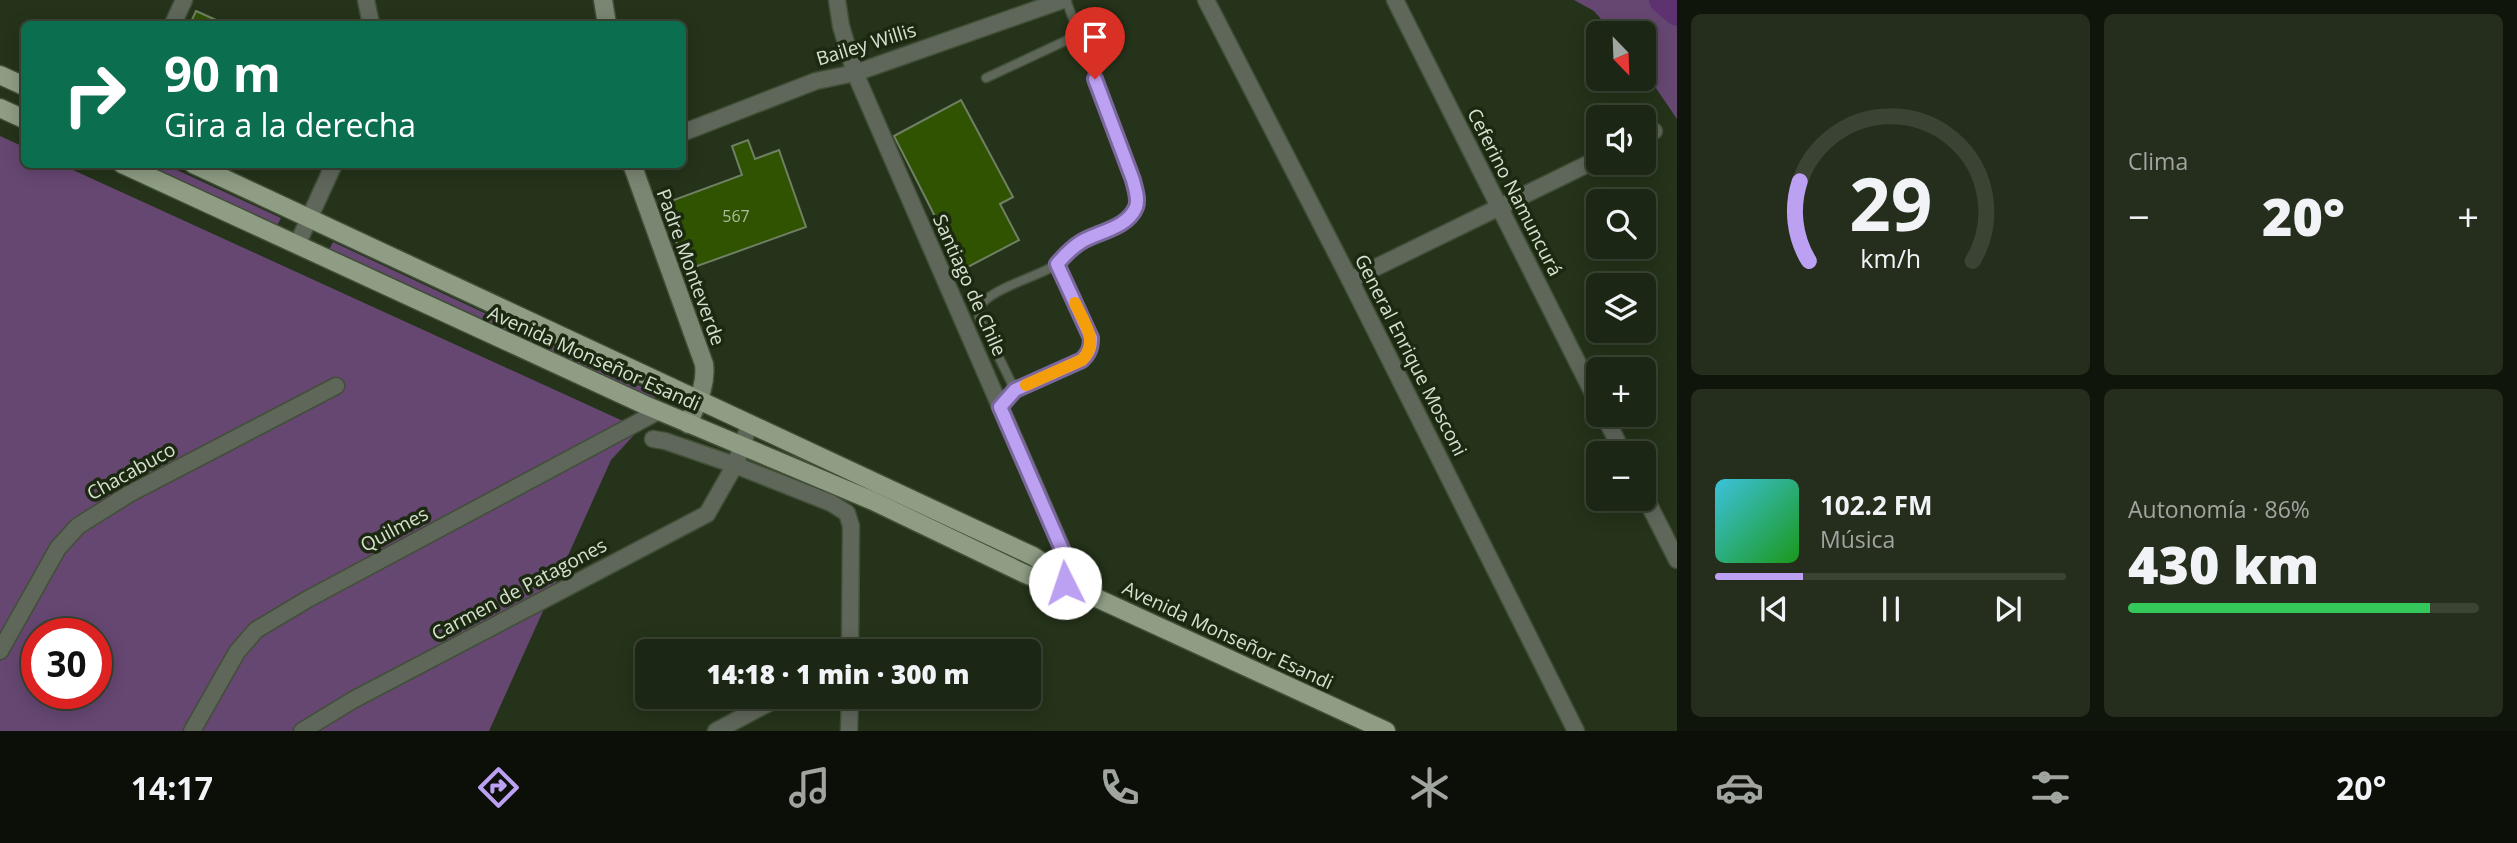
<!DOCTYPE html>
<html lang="es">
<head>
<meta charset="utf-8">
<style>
	body { margin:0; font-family:"Open Sans",sans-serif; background:#252e1d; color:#f1f3f6; height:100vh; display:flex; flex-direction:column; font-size:26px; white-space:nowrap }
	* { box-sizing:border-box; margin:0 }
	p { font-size:23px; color:#a0a5a0 }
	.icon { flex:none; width:38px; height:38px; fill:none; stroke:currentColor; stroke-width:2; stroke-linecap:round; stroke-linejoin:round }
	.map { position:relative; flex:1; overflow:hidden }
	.panel { display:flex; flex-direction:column; gap:14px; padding:14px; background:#0f150b; width:840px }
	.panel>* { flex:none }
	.guide { position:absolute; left:21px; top:21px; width:665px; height:147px; border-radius:10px; box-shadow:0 4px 18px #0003,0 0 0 2px #3a4334; background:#0b6e4f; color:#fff; overflow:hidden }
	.needle { width:46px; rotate:157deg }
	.controls { position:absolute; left:1586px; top:21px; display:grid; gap:14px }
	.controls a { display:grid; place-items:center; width:70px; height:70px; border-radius:10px; background:#1c2614; box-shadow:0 4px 18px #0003,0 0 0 2px #3a4334; font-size:35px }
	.speed { position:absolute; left:21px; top:618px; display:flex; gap:14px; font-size:35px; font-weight:700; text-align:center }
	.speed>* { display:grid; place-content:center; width:91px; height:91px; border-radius:50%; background:#1c2614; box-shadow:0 4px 18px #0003,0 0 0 2px #3a4334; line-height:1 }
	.speed .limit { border:10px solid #d22; background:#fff; color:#111 }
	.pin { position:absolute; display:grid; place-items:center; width:60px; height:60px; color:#fff; margin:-72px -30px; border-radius:50% 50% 50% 0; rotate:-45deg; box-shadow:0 0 7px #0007 }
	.pin .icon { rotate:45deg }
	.me { position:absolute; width:77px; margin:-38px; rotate:356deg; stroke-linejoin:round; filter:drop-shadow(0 0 5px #0008) }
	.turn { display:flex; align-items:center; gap:24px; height:147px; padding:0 28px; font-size:32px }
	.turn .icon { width:91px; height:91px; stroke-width:2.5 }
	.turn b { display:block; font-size:49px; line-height:60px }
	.big { font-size:52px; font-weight:800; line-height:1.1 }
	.panel .card { flex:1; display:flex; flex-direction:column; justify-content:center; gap:10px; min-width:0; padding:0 24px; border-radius:10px; background:#252e1d }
	.panel .dial { align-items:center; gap:0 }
	.dial svg { height:182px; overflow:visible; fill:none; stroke:#3a4334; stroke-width:7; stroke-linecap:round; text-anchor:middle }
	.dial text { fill:#f1f3f6; stroke:none }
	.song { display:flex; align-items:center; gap:21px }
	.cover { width:84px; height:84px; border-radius:10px; background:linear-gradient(135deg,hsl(190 70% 55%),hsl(120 70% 35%)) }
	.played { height:7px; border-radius:4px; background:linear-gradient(90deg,#bca0f2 25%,#3a4334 25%) }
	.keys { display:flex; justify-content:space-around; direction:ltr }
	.heat { display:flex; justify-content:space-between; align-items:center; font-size:38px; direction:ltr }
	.charge { height:10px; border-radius:5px; background:linear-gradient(90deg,#34c759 86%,#3a4334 0) }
	.panel .tiles { flex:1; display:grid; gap:14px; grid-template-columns:repeat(2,1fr) }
	.trip { position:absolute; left:635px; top:639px; width:406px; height:70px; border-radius:10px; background:#1c2614; box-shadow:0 4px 18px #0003,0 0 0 2px #3a4334; font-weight:800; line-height:70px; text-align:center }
	.dock { display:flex; height:112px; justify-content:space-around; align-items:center; background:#0b0f08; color:#a0a5a0 }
	.dock .icon { width:49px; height:49px }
	.dock .current { color:#bca0f2 }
	.dock b { font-size:32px; color:#f1f3f6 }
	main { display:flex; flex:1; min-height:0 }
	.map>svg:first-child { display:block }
</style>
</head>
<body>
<main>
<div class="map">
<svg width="1677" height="731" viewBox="0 0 1677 731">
	<rect width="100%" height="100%" fill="#25331a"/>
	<g fill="#664772" fill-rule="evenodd">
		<path d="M1574,0H1677V119L1643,69V33H1613L1594,11Z"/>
		<path d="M0,136L24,147V164L62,165L634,426V435L611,460L489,731H0ZM37,634H96V693H37Z"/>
		<path d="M144,165H166L281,218L277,226Z"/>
		<path d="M333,242L657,394L653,402L329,250Z"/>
		<path d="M794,452L1026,561L1024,565L854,483L792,458Z"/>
	</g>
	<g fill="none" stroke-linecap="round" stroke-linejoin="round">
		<path stroke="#5e3270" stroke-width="26" d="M1662,0L1677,13"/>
	</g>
	<g fill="#2f5301" stroke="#708064" stroke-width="2">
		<path d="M196,11L225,24H190Z"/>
		<path d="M961,100L1013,197L1000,204L1019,240L966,268L948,234L945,236L894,136Z"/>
		<path d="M748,140L755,159L779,150L806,227L686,270L663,204L742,175L732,146Z"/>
	</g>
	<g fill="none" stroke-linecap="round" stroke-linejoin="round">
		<g stroke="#414f37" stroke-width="11">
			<g id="lane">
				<path d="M986,78L1078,35"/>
				<path d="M1015,390L979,317V307C992,288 1034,278 1054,266C1065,259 1071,248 1082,241C1115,224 1143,226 1133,180L1066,0"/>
				<path d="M1000,407C1005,402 1009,395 1015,390C1036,374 1092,372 1091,338L1057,264"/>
			</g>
		</g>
		<g stroke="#414f37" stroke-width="19">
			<g id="street">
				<path d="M366,0L371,24"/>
				<path d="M837,0L841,26L855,73L1063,551L1068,567L1065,583"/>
				<path d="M1206,0L1350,280L1576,731"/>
				<path d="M1395,0L1598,403"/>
				<path d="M173,24L184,0"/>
				<path d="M682,133L816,81L855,73L1063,0"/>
				<path d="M1643,137L1654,131"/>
				<path d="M297,245L334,164"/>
				<path d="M1350,280L1598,159"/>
				<path d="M1604,415L1623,453"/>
				<path d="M653,439L665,441L735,465L831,503L847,513L851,526L850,651"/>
				<path d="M1643,493L1677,560"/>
				<path d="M0,651L58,548L78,526L129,494L336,386"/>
				<path d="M192,731L237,652L256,630L308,599L659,411"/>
				<path d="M302,731L353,700L707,514L735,465L750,423"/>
				<path d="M716,731L782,696"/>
				<path d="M849,731L850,696"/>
			</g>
		</g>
		<g stroke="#414f37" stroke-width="21">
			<g id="secondary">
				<path d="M603,0L607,24"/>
				<path d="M632,164L704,364C707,386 696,405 688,424"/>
			</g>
		</g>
		<g stroke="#414f37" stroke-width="21">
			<g id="primary">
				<path d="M0,75L24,86"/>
				<path d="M0,108L24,119"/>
				<path d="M122,164L645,405L873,501L1023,573L1030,576L1053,578L1386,731"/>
				<path d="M193,164L1033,556L1039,560L1053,578"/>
			</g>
		</g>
		<use href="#lane" stroke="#5f665a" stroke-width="8"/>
		<use href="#street" stroke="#5f665a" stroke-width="16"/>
		<use href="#secondary" stroke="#7a8572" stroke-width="18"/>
		<use href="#primary" stroke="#8f9d84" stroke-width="18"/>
	</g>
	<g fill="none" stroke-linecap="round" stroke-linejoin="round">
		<g stroke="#7a689d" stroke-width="18">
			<path id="route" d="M1065,583L1068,572L1067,561L1000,407L1015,390L1082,360C1089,353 1091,348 1091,338L1057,264C1064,256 1071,248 1081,242C1097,232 1128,228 1136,207C1139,199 1135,189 1133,180L1095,79"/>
		</g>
		<use href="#route" stroke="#bca0f2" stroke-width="12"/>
		<path stroke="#f59e0b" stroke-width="12" d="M1026,385L1082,360C1100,342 1084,323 1075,303"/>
	</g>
	<g text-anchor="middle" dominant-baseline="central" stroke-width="7" stroke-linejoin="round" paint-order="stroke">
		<g font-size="16" fill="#adbd9d">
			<text x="736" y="216">567</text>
		</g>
		<g font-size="19" fill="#d7e0d1" stroke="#1c2911">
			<text transform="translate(866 44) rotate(-17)">Bailey Willis</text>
			<text transform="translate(1515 192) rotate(63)">Ceferino Namuncurá</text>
			<text transform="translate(691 267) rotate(70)">Padre Monteverde</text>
			<text transform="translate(970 285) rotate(66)">Santiago de Chile</text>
			<text transform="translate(1411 355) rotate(63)">General Enrique Mosconi</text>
			<text transform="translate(594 358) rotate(24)">Avenida Monseñor Esandi</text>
			<text transform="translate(131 471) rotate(-29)">Chacabuco</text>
			<text transform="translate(394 529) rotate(-28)">Quilmes</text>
			<text transform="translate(519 589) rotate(-28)">Carmen de Patagones</text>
			<text transform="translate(1228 635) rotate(25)">Avenida Monseñor Esandi</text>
		</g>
	</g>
</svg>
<div class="controls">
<a><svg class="needle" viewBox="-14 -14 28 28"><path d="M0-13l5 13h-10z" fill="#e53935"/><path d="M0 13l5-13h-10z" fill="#a0a5a0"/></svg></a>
<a><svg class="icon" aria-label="sound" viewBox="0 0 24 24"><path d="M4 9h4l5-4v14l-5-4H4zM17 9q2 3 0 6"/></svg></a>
<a><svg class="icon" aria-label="search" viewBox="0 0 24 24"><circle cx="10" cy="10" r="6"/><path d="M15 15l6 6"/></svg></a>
<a><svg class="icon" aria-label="layers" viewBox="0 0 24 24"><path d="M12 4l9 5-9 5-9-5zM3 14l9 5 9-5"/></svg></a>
<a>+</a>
<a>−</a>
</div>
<div class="speed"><div class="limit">30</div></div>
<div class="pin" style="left:1095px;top:79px;background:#d93025"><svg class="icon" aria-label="arrive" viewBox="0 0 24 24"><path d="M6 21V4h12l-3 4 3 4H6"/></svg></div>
<svg class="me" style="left:1065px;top:583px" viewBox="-20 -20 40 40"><circle r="19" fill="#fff"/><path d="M0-13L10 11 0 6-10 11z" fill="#bca0f2"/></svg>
<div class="trip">14:18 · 1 min · 300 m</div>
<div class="guide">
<div class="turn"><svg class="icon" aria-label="right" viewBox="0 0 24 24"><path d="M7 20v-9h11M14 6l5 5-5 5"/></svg><div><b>90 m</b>Gira a la derecha</div></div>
</div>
</div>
<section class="panel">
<div class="tiles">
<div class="card dial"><svg viewBox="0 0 100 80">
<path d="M14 69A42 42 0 1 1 86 69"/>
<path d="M14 69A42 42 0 0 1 10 34" stroke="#bca0f2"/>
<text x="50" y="56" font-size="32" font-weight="700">29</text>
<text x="50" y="72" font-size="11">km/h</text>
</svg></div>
<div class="card"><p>Clima</p>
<div class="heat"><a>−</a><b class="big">20°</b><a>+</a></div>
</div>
<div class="card">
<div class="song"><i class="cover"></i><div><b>102.2 FM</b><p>Música</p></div></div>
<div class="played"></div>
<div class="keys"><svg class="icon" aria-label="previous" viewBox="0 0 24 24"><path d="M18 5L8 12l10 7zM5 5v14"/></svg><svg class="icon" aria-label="pause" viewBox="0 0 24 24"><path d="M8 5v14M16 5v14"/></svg><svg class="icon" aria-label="next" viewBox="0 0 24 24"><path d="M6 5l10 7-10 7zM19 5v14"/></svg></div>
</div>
<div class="card"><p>Autonomía · 86%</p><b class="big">430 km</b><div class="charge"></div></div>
</div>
</section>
</main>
<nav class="dock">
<b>14:17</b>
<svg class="icon current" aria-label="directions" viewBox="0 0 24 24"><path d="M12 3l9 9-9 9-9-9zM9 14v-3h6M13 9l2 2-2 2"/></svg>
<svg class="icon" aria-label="music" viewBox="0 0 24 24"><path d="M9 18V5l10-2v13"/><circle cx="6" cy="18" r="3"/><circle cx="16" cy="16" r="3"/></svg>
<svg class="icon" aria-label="phone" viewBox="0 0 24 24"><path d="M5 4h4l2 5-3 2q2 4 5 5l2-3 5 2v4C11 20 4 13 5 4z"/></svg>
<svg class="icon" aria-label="climate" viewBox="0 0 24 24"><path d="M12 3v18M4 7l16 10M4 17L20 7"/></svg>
<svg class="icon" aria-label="car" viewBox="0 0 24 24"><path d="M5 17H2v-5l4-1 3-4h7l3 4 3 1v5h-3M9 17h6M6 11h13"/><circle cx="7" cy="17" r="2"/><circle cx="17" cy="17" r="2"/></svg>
<svg class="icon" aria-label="filters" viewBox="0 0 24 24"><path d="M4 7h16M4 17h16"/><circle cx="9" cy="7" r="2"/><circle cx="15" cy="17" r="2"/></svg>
<b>20°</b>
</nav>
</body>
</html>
